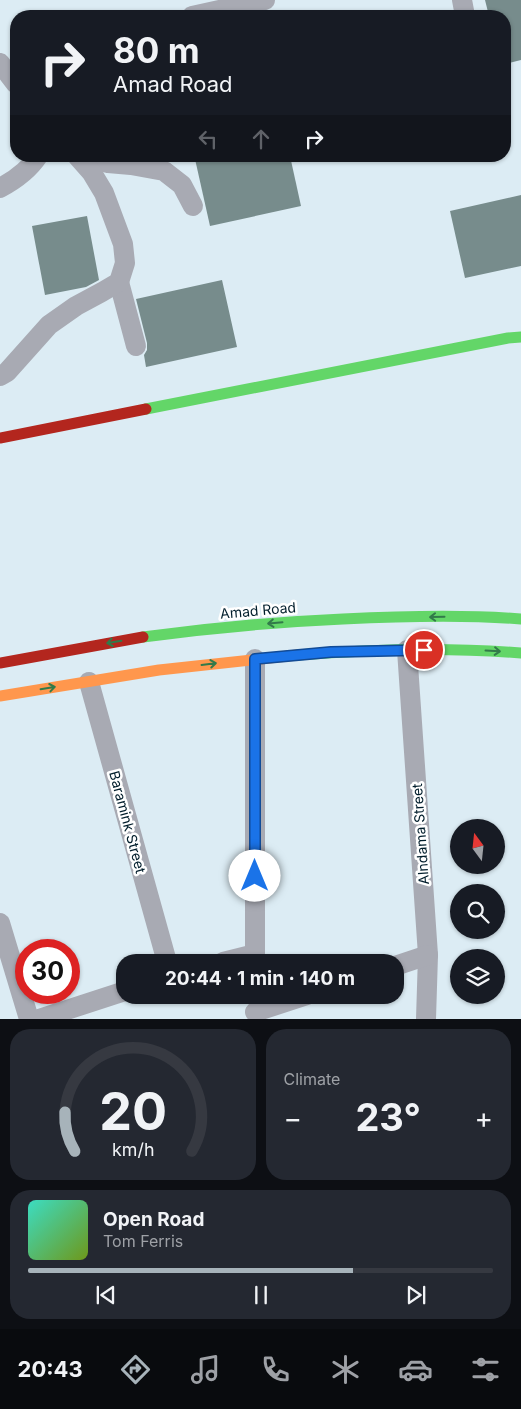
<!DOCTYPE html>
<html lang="en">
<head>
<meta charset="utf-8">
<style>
	body { margin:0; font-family:Inter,sans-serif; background:#242831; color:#f1f3f6; height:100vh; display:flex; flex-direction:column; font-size:19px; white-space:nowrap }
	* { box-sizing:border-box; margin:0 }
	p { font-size:16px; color:#9ea1a6 }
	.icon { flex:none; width:28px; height:28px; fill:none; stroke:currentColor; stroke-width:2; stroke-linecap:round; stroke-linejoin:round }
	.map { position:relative; height:1019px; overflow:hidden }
	.drawer { display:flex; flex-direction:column; gap:10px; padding:10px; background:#0d0f14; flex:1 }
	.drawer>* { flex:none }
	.banner { position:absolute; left:10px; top:10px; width:501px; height:152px; border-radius:20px; box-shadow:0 1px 4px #0004; background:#171b24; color:#f1f3f6; overflow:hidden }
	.needle { width:32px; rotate:345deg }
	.tools { position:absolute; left:450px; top:819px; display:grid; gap:10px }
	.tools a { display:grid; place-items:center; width:55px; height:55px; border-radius:50%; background:#171b24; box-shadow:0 1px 4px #0004; font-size:25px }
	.speed { position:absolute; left:15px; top:939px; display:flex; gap:10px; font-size:25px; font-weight:700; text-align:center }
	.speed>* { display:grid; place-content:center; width:65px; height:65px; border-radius:50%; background:#171b24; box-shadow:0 1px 4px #0004; line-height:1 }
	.speed .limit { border:8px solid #d22; background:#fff; color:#111 }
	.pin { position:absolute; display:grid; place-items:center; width:42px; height:42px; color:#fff; margin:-21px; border:2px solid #fff; border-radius:50%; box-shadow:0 1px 5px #0007 }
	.me { position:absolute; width:55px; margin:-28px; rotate:0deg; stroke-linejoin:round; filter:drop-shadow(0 0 4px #0008) }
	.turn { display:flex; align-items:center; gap:18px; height:105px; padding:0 20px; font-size:22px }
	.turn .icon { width:65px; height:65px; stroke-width:2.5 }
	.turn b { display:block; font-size:35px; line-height:42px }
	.lanes { display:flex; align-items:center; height:48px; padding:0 20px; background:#0003; justify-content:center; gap:25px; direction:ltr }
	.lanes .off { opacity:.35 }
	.big { font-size:38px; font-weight:700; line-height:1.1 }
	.drawer .tile { flex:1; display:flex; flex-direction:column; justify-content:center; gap:8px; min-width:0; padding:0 18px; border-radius:20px; background:#242831 }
	.drawer .dial { align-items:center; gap:0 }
	.dial svg { height:130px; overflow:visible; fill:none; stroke:#363941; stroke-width:7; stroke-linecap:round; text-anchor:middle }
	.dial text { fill:#f1f3f6; stroke:none }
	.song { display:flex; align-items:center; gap:15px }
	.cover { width:60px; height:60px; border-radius:8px; background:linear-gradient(135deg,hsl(170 70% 55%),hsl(80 70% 35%)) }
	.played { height:5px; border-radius:2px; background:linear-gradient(90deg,#a7b3ba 70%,#363941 70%) }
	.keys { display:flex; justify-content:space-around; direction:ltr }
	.heat { display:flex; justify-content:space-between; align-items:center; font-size:28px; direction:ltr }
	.drawer .tiles { flex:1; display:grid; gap:10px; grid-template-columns:1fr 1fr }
	.tile:last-child { grid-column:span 2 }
	.trip { position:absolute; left:116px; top:954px; width:288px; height:50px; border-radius:20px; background:#171b24; box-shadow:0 1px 4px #0004; font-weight:700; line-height:50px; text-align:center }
	.dock { display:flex; height:80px; justify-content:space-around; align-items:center; background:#090b0e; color:#9ea1a6 }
	.dock .icon { width:35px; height:35px }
	.dock .on { color:#a7b3ba }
	.dock b { font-size:22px; color:#f1f3f6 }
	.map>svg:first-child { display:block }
</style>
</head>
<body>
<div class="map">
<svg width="521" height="1019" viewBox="0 0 521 1019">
	<rect width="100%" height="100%" fill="#dcecf4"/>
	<g fill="#778c8c">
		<path d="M485,0H521V60L505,64V16H489Z"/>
		<path d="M208,156H290L301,206L210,226L195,159Z"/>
		<path d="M521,195V266L465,278L450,211Z"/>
		<path d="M87,216L99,280L86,287L45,295L32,226Z"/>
		<path d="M222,280L237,347L146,367L144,355L147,350V343L136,299Z"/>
	</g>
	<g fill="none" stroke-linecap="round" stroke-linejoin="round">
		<g stroke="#a8aab3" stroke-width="20">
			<path d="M462,0L465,16"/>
			<path d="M192,16L265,0"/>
			<path d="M0,63L16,84"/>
			<path d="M78,156L108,163L131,165L164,171L182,185L193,206"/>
			<path d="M0,188C15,180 28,171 38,156"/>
			<path d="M119,282L136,346"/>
			<path d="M0,376L7,372L49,325L76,306L102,292L119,282L125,263L123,244L104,193L92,173L77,156"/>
			<path d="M407,650L428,955L426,1019"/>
			<path d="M89,682L167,962"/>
			<path d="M0,923L29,1019"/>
			<path d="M223,962L255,954"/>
			<path d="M255,962V659"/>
			<path d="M395,966L428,955"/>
			<path d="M255,1012L307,995"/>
			<path d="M39,1019L125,991"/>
		</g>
		<g stroke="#63d668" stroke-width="11">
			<path d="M146,409L508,338L521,337"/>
			<path d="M143,637C210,628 276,622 343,619C402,616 462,614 521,619"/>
			<path d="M297,655C371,649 447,647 521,653"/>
		</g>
		<path stroke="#ff974d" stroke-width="11" d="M0,696L159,670L297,655"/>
		<g stroke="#b3261e" stroke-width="11">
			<path d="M0,438L146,409"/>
			<path d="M0,663L143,637"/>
		</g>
	</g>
	<defs><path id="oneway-shaft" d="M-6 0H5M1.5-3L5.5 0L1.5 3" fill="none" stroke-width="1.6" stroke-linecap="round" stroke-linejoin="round" transform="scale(1.25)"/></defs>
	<g stroke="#327a4a">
		<use href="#oneway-shaft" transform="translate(437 617) rotate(179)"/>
		<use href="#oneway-shaft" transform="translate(275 623) rotate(175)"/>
		<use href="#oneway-shaft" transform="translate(114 642) rotate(171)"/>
		<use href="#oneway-shaft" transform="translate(493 651) rotate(3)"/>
		<use href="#oneway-shaft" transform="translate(209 664) rotate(-7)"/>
		<use href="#oneway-shaft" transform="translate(48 688) rotate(-9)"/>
	</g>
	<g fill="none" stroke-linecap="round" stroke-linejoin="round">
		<g stroke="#114b97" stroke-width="12">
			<path id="route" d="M255,876V659L331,652L424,650"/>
		</g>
		<use href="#route" stroke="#1a73e8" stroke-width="9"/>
	</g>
	<g text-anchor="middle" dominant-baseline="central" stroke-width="5" stroke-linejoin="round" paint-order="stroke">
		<g font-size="14" fill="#001d2b" stroke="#fff">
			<text transform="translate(258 610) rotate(-5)">Amad Road</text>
			<text transform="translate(128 822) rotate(75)">Baramink Street</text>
			<text transform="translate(420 834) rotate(-94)">Alndama Street</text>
		</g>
	</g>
</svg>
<div class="tools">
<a><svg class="needle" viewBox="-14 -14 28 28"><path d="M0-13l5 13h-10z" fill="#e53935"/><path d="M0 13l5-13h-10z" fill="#9ea1a6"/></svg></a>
<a><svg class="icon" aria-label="search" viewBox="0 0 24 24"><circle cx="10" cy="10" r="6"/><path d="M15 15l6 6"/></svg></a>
<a><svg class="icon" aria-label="layers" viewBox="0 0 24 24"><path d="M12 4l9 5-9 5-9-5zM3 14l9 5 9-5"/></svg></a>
</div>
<div class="speed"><div class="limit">30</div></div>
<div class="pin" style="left:424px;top:650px;background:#d93025"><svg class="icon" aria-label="arrive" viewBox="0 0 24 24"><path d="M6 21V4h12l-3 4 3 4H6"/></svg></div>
<svg class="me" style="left:255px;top:876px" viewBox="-20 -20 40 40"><circle r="19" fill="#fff"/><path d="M0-13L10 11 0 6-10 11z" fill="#1a73e8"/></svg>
<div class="trip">20:44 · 1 min · 140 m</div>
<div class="banner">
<div class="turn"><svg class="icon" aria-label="right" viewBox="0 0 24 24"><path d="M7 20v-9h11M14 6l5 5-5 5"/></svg><div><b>80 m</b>Amad Road</div></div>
<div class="lanes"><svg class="icon off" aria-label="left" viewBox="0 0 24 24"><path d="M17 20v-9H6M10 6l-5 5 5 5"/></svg><svg class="icon off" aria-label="ahead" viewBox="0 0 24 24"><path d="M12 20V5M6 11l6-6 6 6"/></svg><svg class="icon" aria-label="right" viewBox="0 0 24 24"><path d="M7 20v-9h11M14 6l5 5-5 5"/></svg></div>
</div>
</div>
<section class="drawer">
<div class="tiles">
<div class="tile dial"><svg viewBox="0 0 100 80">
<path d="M14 69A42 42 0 1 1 86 69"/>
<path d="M14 69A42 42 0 0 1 8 45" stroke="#a7b3ba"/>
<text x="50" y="56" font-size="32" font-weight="700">20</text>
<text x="50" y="72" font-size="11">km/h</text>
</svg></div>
<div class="tile"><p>Climate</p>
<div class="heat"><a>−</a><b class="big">23°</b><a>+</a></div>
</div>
<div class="tile">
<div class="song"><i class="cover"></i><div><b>Open Road</b><p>Tom Ferris</p></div></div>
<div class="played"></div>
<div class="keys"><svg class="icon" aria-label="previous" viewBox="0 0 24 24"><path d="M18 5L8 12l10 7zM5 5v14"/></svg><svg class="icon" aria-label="pause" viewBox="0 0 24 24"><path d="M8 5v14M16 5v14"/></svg><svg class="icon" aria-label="next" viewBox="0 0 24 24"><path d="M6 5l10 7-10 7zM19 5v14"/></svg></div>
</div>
</div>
</section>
<nav class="dock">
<b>20:43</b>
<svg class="icon on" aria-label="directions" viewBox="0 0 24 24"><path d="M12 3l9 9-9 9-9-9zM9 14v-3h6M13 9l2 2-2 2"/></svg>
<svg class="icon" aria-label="music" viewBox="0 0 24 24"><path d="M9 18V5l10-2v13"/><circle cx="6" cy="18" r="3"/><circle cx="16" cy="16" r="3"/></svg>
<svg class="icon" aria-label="phone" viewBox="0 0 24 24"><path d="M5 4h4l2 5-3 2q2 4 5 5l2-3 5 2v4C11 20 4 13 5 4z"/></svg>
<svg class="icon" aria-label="climate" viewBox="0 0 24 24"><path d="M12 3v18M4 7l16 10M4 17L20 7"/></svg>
<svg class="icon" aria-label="car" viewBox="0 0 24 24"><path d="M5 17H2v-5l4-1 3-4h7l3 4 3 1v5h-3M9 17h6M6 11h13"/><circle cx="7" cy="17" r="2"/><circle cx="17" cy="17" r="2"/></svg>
<svg class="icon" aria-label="filters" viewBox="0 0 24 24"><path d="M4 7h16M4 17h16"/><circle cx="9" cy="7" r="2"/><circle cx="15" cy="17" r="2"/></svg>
</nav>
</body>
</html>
